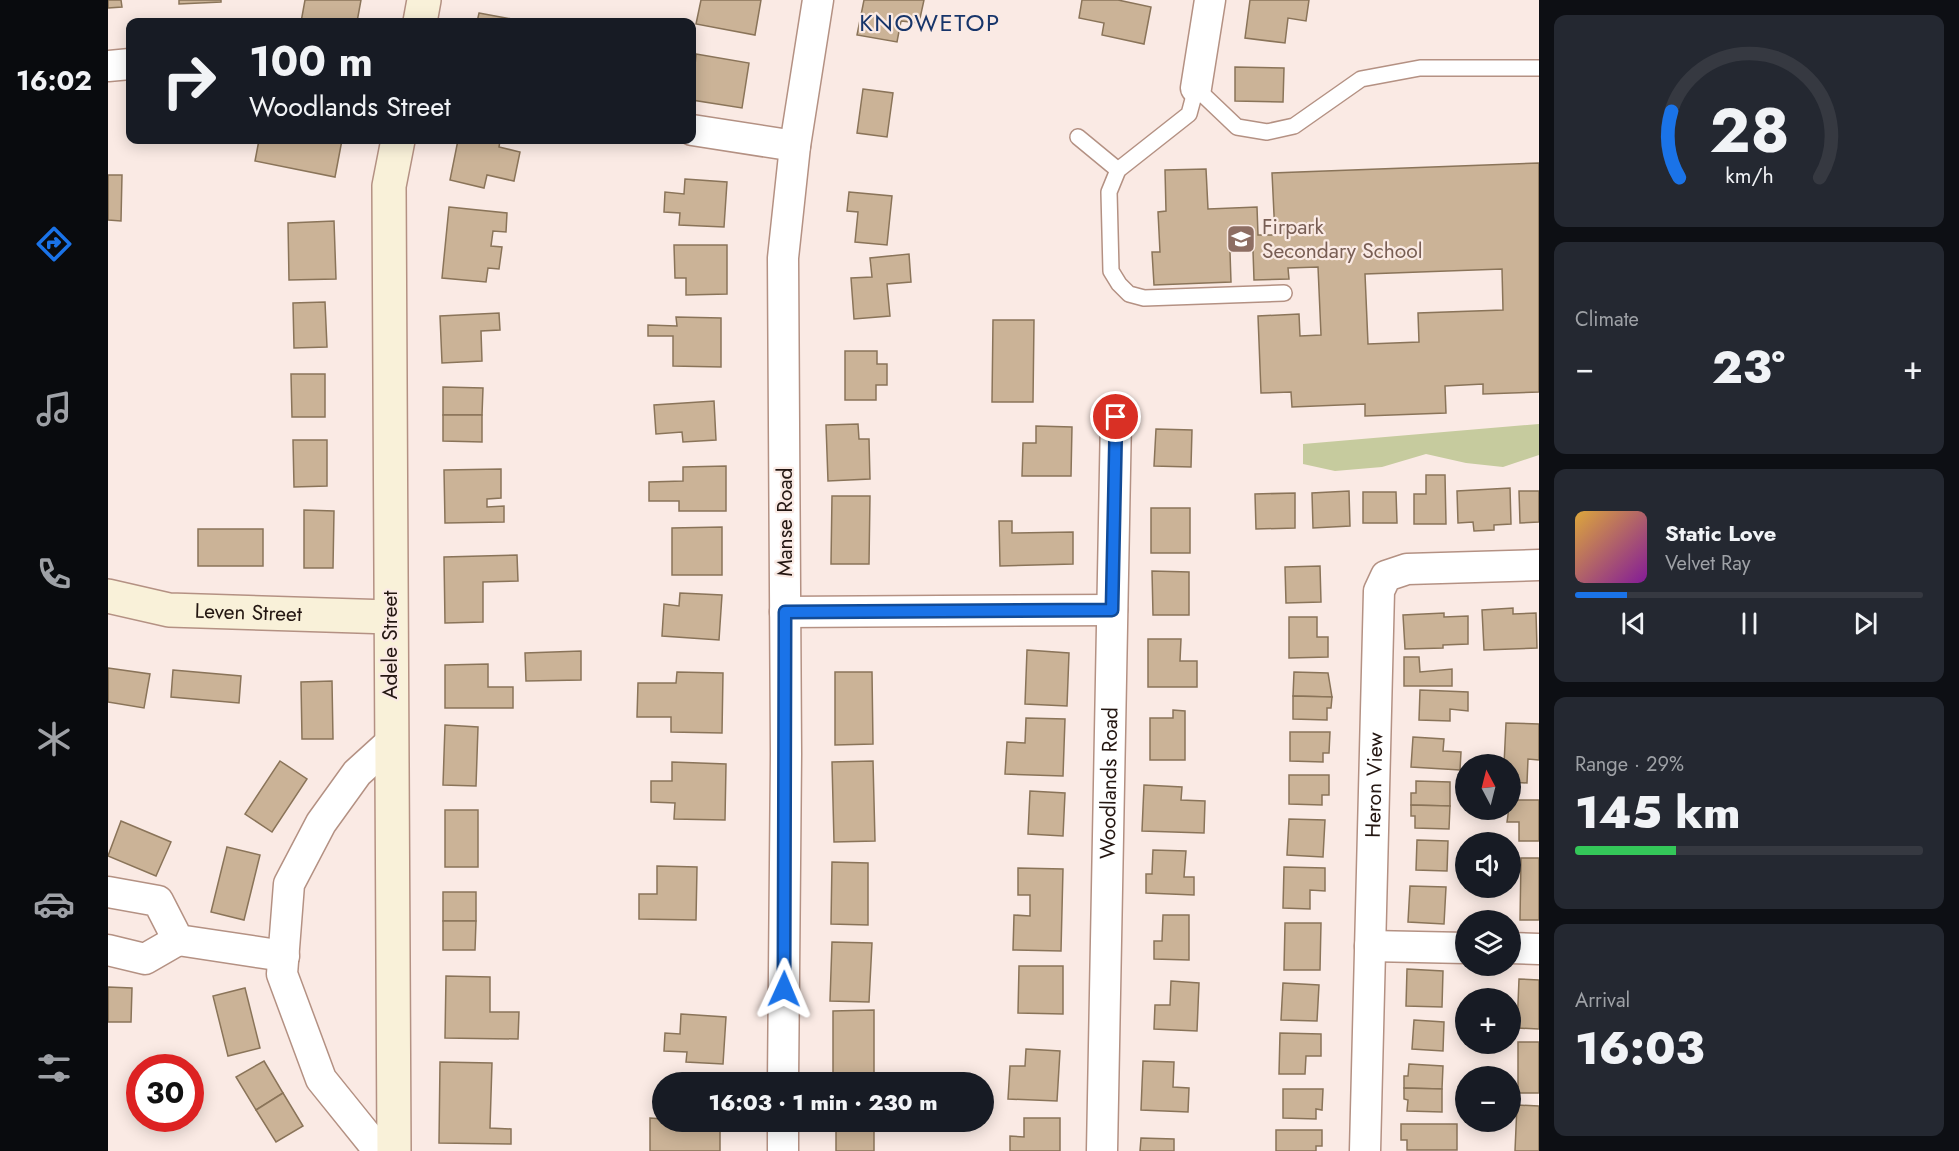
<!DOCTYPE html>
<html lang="en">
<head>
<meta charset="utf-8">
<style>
	body { margin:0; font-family:Jost,sans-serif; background:#242831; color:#f1f3f6; height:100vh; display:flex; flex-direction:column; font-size:22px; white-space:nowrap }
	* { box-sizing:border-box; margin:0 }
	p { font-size:20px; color:#9ea1a6 }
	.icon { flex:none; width:33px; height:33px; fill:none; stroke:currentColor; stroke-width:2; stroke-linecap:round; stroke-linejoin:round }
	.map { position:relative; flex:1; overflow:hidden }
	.details { display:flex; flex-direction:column; gap:15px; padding:15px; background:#0d0f14; width:420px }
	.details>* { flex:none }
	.guide { position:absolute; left:18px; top:18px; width:570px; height:126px; border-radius:12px; box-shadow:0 3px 15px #0003; background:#171b24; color:#f1f3f6; overflow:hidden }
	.needle { width:39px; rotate:353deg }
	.controls { position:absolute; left:1347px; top:754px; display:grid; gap:12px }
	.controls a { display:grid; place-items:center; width:66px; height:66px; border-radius:50%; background:#171b24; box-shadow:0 3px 15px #0003; font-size:30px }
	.speed { position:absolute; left:18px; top:1054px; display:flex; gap:12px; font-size:30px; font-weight:700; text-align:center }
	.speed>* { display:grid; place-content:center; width:78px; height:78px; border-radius:50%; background:#171b24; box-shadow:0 3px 15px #0003; line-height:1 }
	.speed .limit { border:9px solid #d22; background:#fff; color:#111 }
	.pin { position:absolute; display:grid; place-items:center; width:51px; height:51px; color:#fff; margin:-26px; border:3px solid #fff; border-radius:50%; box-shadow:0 2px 6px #0007 }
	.me { position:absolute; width:66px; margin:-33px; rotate:1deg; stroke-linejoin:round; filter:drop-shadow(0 0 4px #0008) }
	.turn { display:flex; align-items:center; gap:21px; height:126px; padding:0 24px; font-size:27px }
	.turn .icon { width:78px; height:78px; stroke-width:2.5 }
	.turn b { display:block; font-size:42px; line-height:51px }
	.big { font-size:45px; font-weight:800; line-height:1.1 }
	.details .tile { flex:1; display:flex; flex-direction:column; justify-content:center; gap:9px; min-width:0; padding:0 21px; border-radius:12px; background:#242831 }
	.details .dial { align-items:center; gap:0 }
	.dial svg { height:156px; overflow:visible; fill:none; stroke:#363941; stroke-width:7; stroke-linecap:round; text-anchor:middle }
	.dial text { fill:#f1f3f6; stroke:none }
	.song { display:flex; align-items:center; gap:18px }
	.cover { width:72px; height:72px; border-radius:9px; background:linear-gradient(135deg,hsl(40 70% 55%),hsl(290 70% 35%)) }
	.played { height:6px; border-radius:3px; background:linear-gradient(90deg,#1a73e8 15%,#363941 15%) }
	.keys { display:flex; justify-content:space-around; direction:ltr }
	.heat { display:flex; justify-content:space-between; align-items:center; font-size:33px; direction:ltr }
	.charge { height:9px; border-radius:4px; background:linear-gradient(90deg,#34c759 29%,#363941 0) }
	.trip { position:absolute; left:544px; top:1072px; width:342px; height:60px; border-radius:30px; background:#171b24; box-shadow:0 3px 15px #0003; font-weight:800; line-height:60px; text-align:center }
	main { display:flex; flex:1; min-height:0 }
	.tab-bar { display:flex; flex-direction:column; width:108px; justify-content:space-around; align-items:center; background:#090b0e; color:#9ea1a6 }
	.tab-bar .icon { width:42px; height:42px }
	.tab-bar .current { color:#1a73e8 }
	.tab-bar b { font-size:27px; color:#f1f3f6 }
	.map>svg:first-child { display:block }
</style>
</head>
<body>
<main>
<nav class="tab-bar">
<b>16:02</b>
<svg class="icon current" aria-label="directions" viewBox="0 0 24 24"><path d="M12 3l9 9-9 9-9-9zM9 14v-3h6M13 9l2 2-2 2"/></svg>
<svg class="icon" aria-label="music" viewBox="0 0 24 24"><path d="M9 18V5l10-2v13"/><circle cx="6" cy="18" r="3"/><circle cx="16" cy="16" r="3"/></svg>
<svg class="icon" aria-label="phone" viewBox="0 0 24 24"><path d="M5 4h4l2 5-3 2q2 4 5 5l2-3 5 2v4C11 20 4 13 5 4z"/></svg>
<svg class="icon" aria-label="climate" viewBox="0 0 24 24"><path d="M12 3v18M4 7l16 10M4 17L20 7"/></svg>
<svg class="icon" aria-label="car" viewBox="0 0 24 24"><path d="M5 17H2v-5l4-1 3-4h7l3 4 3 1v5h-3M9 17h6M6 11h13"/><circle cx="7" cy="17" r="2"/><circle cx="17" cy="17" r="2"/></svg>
<svg class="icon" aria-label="filters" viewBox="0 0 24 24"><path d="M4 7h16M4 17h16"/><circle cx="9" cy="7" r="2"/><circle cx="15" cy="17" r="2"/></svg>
</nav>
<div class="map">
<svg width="1431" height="1151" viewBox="0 0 1431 1151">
	<rect width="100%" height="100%" fill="#faeae4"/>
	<path fill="#c6cb9e" d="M1431,424V455L1395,467L1358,463L1318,454L1274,467L1227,471L1195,464V444Z"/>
	<g fill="#cbb397" stroke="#8a7459" stroke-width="1.5" fill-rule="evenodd">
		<path d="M0,0H13L14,7L0,8Z"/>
		<path d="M71,0H113V2L71,4Z"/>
		<path d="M197,0H253L249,22H193Z"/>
		<path d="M593,0H653L647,35L588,24Z"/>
		<path d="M756,0H816L811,23L793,21L789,42L749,35Z"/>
		<path d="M974,0H1010L1043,7L1036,44L994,35L996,23L971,18Z"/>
		<path d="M1142,0H1201L1198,21L1180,18L1177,43L1137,38Z"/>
		<path d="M371,13L420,22H369Z"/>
		<path d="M588,54L641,63L634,108L584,100Z"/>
		<path d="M1127,67L1176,68L1175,102L1127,101Z"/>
		<path d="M755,89L785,93L779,137L749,133Z"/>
		<path d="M151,140H234L227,177L147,161Z"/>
		<path d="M350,140H386L392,141L391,147L412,152L406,181L379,175L376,188L342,180Z"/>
		<path d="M1431,163V392L1375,394V384L1337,386L1338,413L1257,416V404L1184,407L1183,392L1153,393L1150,316L1191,314L1192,336L1213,335L1210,267L1180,268L1181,279L1146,280L1145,251L1122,252L1123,282L1046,285L1044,252H1052L1050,212L1058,211L1057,170L1098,169L1100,209L1149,207L1150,235H1167L1164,173ZM1394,269L1395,310L1310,313L1311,342L1260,344L1257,274Z"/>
		<path d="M0,175H14L13,221L0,220Z"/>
		<path d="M577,179L619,182L616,227L571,225L572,213L556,212L557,192L576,194Z"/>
		<path d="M741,192L784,196L779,245L747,242L750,212L739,211Z"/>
		<path d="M341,207L399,213L398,232L385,231L383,246L394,247L391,269L380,268L378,282L334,278Z"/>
		<path d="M226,221L228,279L181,280L180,223Z"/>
		<path d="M566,245H619V294L578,295V278H567Z"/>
		<path d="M801,254L803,282L779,284L782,316L746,319L743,278L764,277L762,258Z"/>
		<path d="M217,302L219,347L186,348L185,303Z"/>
		<path d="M391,313L392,330L373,331L374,361L334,363L332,316Z"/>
		<path d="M568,317L613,318V367L565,366V336H540V325L569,326Z"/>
		<path d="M885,320H926L925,402H884Z"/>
		<path d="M737,351H769V364H779V385H768V400H737Z"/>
		<path d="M183,374H217V417H184Z"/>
		<path d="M335,387L375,388L374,415H335Z"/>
		<path d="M606,401L608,440L575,442L574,432L548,434L546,405Z"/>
		<path d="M335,415H374V442L335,441Z"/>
		<path d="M750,424L751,439H761L762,479L720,481L718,425Z"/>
		<path d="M928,426L964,427L963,476H914L915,443H928Z"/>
		<path d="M1048,429L1084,430L1083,467L1046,466Z"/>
		<path d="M185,440H219V486L186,487Z"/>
		<path d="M618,466V511H571V501H541V482L575,481V467Z"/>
		<path d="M393,469V498L379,499V507L396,506V522L337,523L336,470Z"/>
		<path d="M1318,475H1337L1338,524H1306V494H1318Z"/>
		<path d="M1402,488L1403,524L1386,525V530L1366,531L1365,522L1350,523L1349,491Z"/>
		<path d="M1241,491L1242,526L1205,528L1204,493Z"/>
		<path d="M1411,491H1431V522L1412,523Z"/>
		<path d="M1255,492H1288L1289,523H1255Z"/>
		<path d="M1187,493V528L1148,529L1147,494Z"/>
		<path d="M724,496H762L761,564H723Z"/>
		<rect x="1043" y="508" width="39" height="45"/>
		<path d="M196,510L226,511L225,568H196Z"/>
		<path d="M891,521H904V533L965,532V564L892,566Z"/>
		<path d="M614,527V575H564V528Z"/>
		<rect x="90" y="529" width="65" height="37"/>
		<path d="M409,555L410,581L375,582V622L337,623L336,557Z"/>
		<path d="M1212,566L1213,602L1178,603L1177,567Z"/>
		<path d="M1044,571L1081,572V615H1045Z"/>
		<path d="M572,593L614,595L611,640L554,636L556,604L571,606Z"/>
		<path d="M1405,608V614L1428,613L1429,648L1376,650L1374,610Z"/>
		<path d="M1336,613V617L1360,616V644L1335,645V648L1297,649L1295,615Z"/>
		<path d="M1181,617H1209V637H1220V657L1181,658Z"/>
		<path d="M1040,639H1073L1072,661H1089V687H1040Z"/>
		<path d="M919,650L961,653L959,706L917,704Z"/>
		<path d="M473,651V680L418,681L417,653Z"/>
		<path d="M1296,657H1311L1312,672L1344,669V686H1296Z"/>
		<path d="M380,664V687H405V708H337V665Z"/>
		<path d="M0,668L42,674L36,708L0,702Z"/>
		<path d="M65,670L133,676L131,703L63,697Z"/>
		<path d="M569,672L615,673L614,733L563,732V717H529L530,683H568Z"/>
		<path d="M727,672H764L765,744L727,745Z"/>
		<path d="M1186,672L1220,673L1224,697L1185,696Z"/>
		<path d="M224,681L225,739H194L193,682Z"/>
		<path d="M1312,690L1360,692V711L1342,709V721L1311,720Z"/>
		<path d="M1185,696L1224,697L1223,708H1219V720L1185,719Z"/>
		<path d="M1065,710L1077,711V760H1042V718H1065Z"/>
		<path d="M918,718L957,719L955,776L897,774L899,742L917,743Z"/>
		<path d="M1398,723L1431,724V760L1420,759L1419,783L1402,782V765H1396Z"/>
		<path d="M337,725L370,727L368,786L335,785Z"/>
		<path d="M1182,732H1222L1221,753H1215V762L1182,761Z"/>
		<path d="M1305,737L1336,739L1335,751L1353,752L1352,770L1303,767Z"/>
		<path d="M172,761L199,779L164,832L137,814Z"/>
		<path d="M765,761L767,841L726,842L724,762Z"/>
		<path d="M564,762L618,764L617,820L566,819L567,803L543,802V781H564Z"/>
		<path d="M1181,775H1221V795H1214V805L1181,804Z"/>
		<path d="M1308,781L1342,782V806L1303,805V793H1308Z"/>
		<path d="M1036,785L1074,787L1073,800L1097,801L1096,833L1034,831Z"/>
		<path d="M922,791L957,793L955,836L920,834Z"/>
		<path d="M1402,800H1431V841H1411V822H1399Z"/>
		<path d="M1303,805L1342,806L1341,829L1307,828V816H1303Z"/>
		<rect x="337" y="810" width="33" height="57"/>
		<path d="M1181,819L1217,820L1215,857L1179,855Z"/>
		<path d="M13,821L63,842L48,876L0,856Z"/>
		<path d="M1309,840L1340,841L1339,871L1308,870Z"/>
		<path d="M119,847L152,855L136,920L103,912Z"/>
		<path d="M1045,850L1078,851L1076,877H1086V895L1038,893V874H1044Z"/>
		<path d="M1413,858H1431V920H1412Z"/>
		<path d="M724,862L760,863V925L723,924Z"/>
		<path d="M549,866L589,867L588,920L531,919V894H549Z"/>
		<path d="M1176,867L1217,868V891L1202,890V909L1175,908Z"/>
		<path d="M910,868L955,869L953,951L905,950L906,915L922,916V895H910Z"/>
		<path d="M1302,886L1338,887L1336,924L1300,922Z"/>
		<rect x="335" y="892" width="33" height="29"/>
		<path d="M1055,915H1081V960L1046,959V941H1054Z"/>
		<path d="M335,921H368L367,950H335Z"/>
		<path d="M1177,923H1213L1212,970H1176Z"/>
		<path d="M724,942L764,943L761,1002L722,1001Z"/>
		<path d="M911,966H955V1014L910,1013Z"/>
		<path d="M1299,969L1335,971L1334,1007L1298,1006Z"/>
		<path d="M338,976L382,977V1012H411L410,1039L337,1038Z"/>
		<path d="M1411,979L1431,980V1029L1409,1028Z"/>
		<path d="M1063,981L1091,983L1089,1031L1046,1029L1047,1005H1062Z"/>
		<path d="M1175,983L1211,985L1209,1021L1173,1020Z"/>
		<path d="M0,987L24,988L23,1022H0Z"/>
		<path d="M137,988L152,1048L120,1056L105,996Z"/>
		<path d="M766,1010V1082H725V1011Z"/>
		<path d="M573,1014L618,1017L615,1064L578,1062L579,1052L556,1051L557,1033L572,1034Z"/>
		<path d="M1306,1020L1336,1022L1335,1051L1304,1049Z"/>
		<path d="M1172,1033L1213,1034V1056H1198L1197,1074H1171Z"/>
		<rect x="1410" y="1042" width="21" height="51"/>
		<path d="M918,1049L952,1051L949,1101L900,1099L902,1066H917Z"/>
		<path d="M156,1061L175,1093L148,1110L128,1077Z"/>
		<path d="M1035,1061L1066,1062L1065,1087L1081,1088L1080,1112L1033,1110Z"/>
		<path d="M332,1062L384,1063L382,1128L403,1129V1144L331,1143Z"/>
		<path d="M1301,1064L1335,1066L1334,1089L1296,1088V1076H1300Z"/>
		<path d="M1296,1088L1334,1089V1112L1299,1111L1300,1100L1296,1099Z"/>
		<path d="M1175,1089H1215L1214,1110L1208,1109V1119L1175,1118Z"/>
		<path d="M175,1093L195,1126L168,1142L148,1110Z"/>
		<path d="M1409,1105L1431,1106V1151H1407Z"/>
		<path d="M542,1118L555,1119V1122H612V1151H542Z"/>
		<path d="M916,1118H952V1151H902V1136L916,1137Z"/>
		<path d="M728,1122H795V1131H766V1151H728Z"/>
		<path d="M1293,1124H1349V1150H1299V1140H1293Z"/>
		<path d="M1168,1130H1214V1146H1208V1151H1168Z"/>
		<path d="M1033,1138L1066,1139V1151H1032Z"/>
	</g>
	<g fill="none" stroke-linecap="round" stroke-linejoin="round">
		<g stroke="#b49183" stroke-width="18">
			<g id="lane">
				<path d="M970,137L1010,170"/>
				<path d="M1176,293L1036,298L1021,294L1011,284L1003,271L1001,192L1010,170L1081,114L1088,88L1129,127L1159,132L1186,126L1253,79L1312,68H1431"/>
			</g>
		</g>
		<g stroke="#b49183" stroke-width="33">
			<g id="street">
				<path d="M0,66L22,64"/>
				<path d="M1088,88L1102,0"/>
				<path d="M584,130L687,146"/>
				<path d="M677,612L1004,610"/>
				<path d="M0,892L50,901L70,940L176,956"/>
				<path d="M1262,946L1358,948"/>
				<path d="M1402,948L1431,949"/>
				<path d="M0,950L37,959L70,940"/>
				<path d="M675,1083L678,754L675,258L687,146L710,0"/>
				<path d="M271,1151L213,1079L174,974L181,884L213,823L249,773L282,743"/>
				<path d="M675,1151V1122"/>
				<path id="s1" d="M994,1151L1008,417"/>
				<path id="s2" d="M1257,1151L1271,591L1278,576L1299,569L1431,565"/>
			</g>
		</g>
		<g stroke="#b49183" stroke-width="36">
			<g id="secondary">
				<path d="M312,22L316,0"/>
				<path id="s3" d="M0,596L61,610L282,617"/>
				<path d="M286,1151L281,186L290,140"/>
			</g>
		</g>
		<use href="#lane" stroke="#fff" stroke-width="15"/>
		<use href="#street" stroke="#fff" stroke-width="30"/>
		<use href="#secondary" stroke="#f9f1d9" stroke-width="33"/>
	</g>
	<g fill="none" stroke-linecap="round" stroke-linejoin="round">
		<g stroke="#114b97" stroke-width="15">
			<path id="route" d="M676,989L677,612L1004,610L1008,417"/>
		</g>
		<use href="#route" stroke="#1a73e8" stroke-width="10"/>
	</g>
	<defs>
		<g id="school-square" transform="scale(1.5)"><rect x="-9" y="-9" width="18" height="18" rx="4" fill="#8d6e63" stroke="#faeae4"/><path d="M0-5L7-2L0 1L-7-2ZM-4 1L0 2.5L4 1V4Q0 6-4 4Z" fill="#fff"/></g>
	</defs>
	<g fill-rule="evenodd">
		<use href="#school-square" x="1133" y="239"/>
	</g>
	<g text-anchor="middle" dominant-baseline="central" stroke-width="4.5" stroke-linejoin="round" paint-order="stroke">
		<g font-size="21" fill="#785e54" stroke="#faeae4" text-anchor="start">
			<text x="1154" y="227">Firpark<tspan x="1154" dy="24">Secondary School</tspan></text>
		</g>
		<g font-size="21" fill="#241712" stroke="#faeae4">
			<text transform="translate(677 522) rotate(-90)">Manse Road</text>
			<text stroke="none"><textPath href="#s3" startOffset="142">Leven Street</textPath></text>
			<text transform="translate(282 645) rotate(-90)">Adele Street</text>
			<text stroke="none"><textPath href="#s1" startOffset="368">Woodlands Road</textPath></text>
			<text stroke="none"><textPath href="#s2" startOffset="366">Heron View</textPath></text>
		</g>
		<g font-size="24" letter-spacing="1.5" fill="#17356a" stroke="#faeae4">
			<text x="822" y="22">KNOWETOP</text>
		</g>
	</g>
</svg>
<div class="controls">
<a><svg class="needle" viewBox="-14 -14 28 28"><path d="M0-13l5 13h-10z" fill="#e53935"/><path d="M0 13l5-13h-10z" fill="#9ea1a6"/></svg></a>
<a><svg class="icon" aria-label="sound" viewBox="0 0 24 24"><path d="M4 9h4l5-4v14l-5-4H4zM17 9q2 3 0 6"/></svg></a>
<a><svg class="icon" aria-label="layers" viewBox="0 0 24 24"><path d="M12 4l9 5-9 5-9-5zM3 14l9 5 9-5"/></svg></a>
<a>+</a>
<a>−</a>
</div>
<div class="speed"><div class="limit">30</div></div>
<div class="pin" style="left:1008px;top:417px;background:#d93025"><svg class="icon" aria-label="arrive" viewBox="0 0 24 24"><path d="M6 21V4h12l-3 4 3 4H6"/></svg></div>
<svg class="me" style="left:676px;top:989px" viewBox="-20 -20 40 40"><path d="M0-17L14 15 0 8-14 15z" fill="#1a73e8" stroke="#fff" stroke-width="4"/></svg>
<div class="trip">16:03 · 1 min · 230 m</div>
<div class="guide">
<div class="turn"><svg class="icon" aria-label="right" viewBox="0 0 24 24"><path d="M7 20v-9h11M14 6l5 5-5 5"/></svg><div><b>100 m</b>Woodlands Street</div></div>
</div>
</div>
<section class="details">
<div class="tile dial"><svg viewBox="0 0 100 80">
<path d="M14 69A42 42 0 1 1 86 69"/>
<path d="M14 69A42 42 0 0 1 10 35" stroke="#1a73e8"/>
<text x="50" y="56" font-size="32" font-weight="700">28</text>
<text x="50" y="72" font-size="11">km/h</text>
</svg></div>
<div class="tile"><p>Climate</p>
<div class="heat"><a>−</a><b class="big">23°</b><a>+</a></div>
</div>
<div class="tile">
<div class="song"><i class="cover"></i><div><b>Static Love</b><p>Velvet Ray</p></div></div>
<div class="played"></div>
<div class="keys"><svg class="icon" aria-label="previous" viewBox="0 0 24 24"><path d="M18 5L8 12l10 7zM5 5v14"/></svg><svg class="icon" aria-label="pause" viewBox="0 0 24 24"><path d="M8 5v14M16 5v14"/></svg><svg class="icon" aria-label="next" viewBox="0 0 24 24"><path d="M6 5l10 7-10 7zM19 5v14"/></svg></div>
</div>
<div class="tile"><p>Range · 29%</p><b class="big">145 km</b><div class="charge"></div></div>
<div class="tile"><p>Arrival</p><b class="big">16:03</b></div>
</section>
</main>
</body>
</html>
